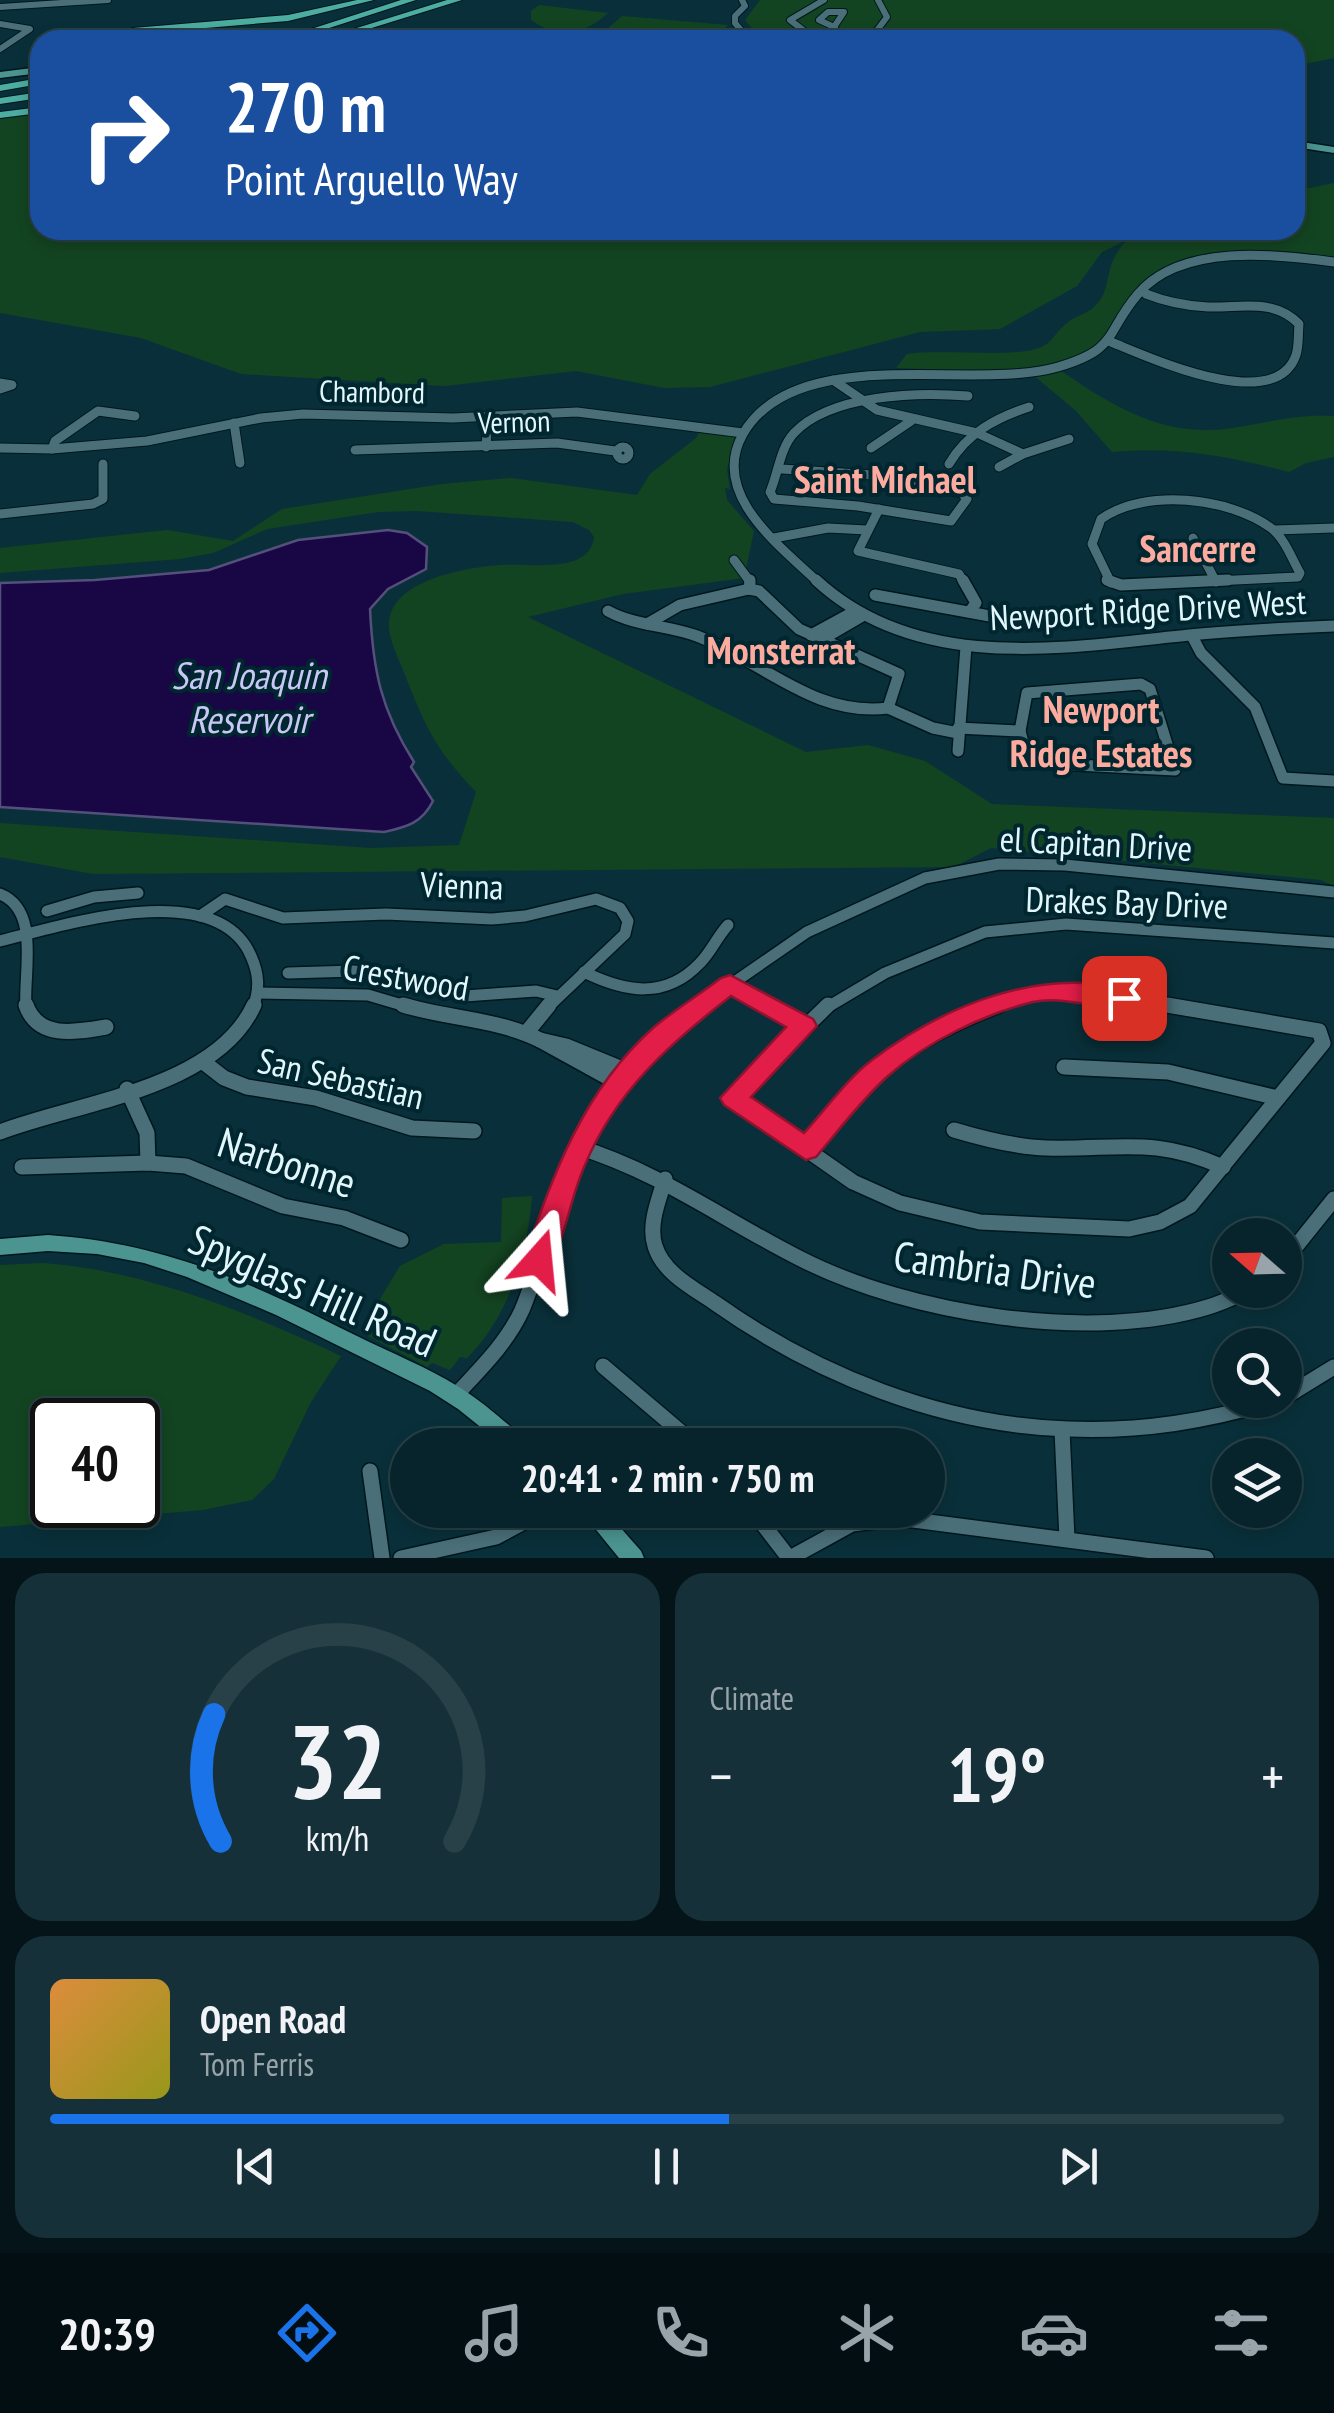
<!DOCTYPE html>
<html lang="en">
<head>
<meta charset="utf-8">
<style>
	body { margin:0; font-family:"PT Sans Narrow",sans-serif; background:#153038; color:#f1f3f6; height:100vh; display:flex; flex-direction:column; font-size:38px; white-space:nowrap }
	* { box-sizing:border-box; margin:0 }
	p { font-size:32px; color:#98a4a9 }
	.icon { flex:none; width:55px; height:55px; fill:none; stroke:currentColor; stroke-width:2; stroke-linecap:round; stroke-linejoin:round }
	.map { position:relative; height:1558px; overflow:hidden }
	.side { display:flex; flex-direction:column; gap:15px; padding:15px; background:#041418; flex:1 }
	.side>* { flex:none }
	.top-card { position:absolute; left:30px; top:30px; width:1275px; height:210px; border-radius:30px; box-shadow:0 5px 15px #0003,0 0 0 2px #284148; background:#1a4fa0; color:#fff; overflow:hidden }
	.needle { width:65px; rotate:290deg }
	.controls { position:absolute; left:1212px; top:1218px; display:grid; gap:20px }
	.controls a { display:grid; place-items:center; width:90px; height:90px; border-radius:50%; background:#07242c; box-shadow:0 5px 15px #0003,0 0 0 2px #284148; font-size:50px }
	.speed { position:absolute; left:30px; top:1398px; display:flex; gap:20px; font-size:50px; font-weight:700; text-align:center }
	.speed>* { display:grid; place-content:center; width:130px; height:130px; border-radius:50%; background:#07242c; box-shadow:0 5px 15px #0003,0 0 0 2px #284148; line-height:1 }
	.speed .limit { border:5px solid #111; border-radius:15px; background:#fff; color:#111 }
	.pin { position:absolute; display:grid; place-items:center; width:85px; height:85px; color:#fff; margin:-42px; border-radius:20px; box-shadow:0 5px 15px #0006 }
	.me { position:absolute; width:110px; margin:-55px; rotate:18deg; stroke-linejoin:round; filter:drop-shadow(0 0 8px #0008) }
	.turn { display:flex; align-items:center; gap:35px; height:210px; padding:0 30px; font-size:45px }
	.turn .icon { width:130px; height:130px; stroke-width:2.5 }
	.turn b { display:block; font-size:70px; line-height:85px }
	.big { font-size:75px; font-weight:700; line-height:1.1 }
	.side .tile { flex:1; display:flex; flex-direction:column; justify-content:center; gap:15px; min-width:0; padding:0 35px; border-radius:30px; background:#153038 }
	.side .dial { align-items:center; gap:0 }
	.dial svg { height:260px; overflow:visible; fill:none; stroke:#284148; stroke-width:7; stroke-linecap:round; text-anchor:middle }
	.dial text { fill:#f1f3f6; stroke:none }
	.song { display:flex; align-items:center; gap:30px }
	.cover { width:120px; height:120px; border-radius:15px; background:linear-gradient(135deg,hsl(30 70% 55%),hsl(60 70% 35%)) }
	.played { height:10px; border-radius:5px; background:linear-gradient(90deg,#1a73e8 55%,#284148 55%) }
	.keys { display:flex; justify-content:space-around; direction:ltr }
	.heat { display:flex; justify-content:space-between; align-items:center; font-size:55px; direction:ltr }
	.side .tiles { flex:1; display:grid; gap:15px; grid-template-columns:1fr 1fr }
	.tile:last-child { grid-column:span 2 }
	.trip { position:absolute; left:390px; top:1428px; width:555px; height:100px; border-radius:50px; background:#07242c; box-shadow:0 5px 15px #0003,0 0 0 2px #284148; font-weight:700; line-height:100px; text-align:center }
	.tab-bar { display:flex; height:160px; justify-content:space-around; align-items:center; background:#030e12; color:#98a4a9 }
	.tab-bar .icon { width:70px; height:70px }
	.tab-bar .selected { color:#1a73e8 }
	.tab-bar b { font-size:45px; color:#f1f3f6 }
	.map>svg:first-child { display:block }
</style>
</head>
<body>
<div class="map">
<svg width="1334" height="1558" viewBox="0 0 1334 1558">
	<rect width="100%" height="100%" fill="#09303a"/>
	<g fill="#134421" fill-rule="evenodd">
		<path d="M760,0H1334V58L1295,66V40H762L745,20Z"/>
		<path d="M539,5L608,13C585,34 559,40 531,20V11Z"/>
		<path d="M622,16L728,25L715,39H721L728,29L739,39L738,40H679L606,30Z"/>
		<path d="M40,114V230H1295V191L1334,183V262L1226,257L1151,278L1097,349L1055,365L1010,372L896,368L907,354C943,349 1012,358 1039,348C1052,344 1056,331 1067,323C1075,316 1087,314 1094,307C1114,290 1101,266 1127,240L1102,252L1077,286L1000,329L920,332L710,387L664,388L576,371L445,386L241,374L141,338L0,313V119Z"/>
		<path d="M1060,370C1113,407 1166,439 1233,428C1270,422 1296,414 1334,416V457L1306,463L1289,472C1229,456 1174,446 1112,452L1076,411L1032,374Z"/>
		<path d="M701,429L738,435L727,469L730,489L725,488L727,500L754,531L744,578L623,594L528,617L806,752L868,745L925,761L992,804L1334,818V886L1321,880L991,848L954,867L93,874L0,857V823L371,848L459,845L476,792C436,750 426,728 405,675C400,661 388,639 389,624C390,580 467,567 502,565C529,563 590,575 594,537L589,530L573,522L417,511L378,512L267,529L213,553L180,559L0,573V548L167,530L233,541L282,509L442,484L511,478L637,495L650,474L696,438Z"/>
		<path d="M532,1196C528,1253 508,1318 467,1358L460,1357L450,1370L432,1363L427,1367L360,1332L400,1266L444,1244L501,1242L502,1198Z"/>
		<path d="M43,1263C148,1271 246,1312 341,1356L311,1402L274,1479L252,1500L203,1510L0,1527V1265ZM52,1420H138V1505H52Z"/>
	</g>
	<path fill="#180744" stroke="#554f7b" stroke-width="2.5" d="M388,530L407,533L427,547L426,569L388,589L370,609C373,671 381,710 414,762L411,767L433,801C422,823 407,827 384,832L0,807V583L95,580L209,570L298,540Z"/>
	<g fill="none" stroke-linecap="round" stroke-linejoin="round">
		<g stroke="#00171e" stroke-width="8">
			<g id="minor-far3">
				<path d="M742,0L745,6L735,16V23L749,40"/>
				<path d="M878,0L887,17L875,33L887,40"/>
				<path d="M0,7L108,0"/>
				<path d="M828,12H844L834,27L819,20Z"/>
				<path d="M0,24L30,29L0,49"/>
				<path d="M834,27L844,40"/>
				<path d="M816,40L790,20L824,0"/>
				<path d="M1016,40L1035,32H1070"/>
			</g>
		</g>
		<g stroke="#00171e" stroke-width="11">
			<g id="minor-far2">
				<path d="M1111,342C1149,357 1275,416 1296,355C1299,346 1298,334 1299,324C1273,298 1242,308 1208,307C1187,306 1166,302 1146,294"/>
				<path d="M833,380L877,410L977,433L1023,454"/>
				<path d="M0,383L12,385L0,389"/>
				<path d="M234,423L240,463"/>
				<path d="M486,447L488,417"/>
				<circle cx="623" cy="453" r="6"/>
				<path d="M0,448L52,449L147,441L261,418L303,414L453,418L577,412L743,433"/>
				<path d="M871,448L911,421"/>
				<path d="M52,449L55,441L98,411L135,416"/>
				<path d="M355,450L557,443L615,451"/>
				<path d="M949,464C967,433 996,418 1029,407"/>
				<path d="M999,467L1023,454L1069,439"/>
				<path d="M782,469L873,475L962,493L967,499L951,521L858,506L774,499L770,492C778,474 780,448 794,433C831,394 918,392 968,396"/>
				<path d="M879,509L858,551L959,574L964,583"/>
				<path d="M0,514L93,504L103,499V464"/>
				<path d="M1275,530L1334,528"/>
				<path d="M774,538L828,528L867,530"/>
				<path d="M1193,538L1216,582"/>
				<path d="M734,560L751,583"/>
				<path d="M819,583C780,546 709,494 743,434C797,341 971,392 1058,367C1119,349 1104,334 1138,294C1181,243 1276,254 1334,262"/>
				<path d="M1111,583L1092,544L1101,519C1145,488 1229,497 1271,528C1284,537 1292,559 1300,573L1298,577L1173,583"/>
			</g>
		</g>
		<g stroke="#00171e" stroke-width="14">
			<g id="minor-far1">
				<path d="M816,580C917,674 1064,648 1189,635C1237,630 1285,628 1334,626"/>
				<path d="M963,580L976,603L970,611"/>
				<path d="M1107,580L1121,585L1228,580"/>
				<path d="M749,589L750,580"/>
				<path d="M875,595L1006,619"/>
				<path d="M608,611C635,626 668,625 697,636C763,661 813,717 888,708L899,674L799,629L759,591L749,589"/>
				<path d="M647,624L680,605L749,589"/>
				<path d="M811,635L855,611"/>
				<path d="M1192,636L1201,653L1255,707L1283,778L1334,781"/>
				<path d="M821,640L864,615"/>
				<path d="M1141,684L1150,689L1175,770L1037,763L1027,758L1020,731L1027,693Z"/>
				<path d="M888,708L933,728L958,733"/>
				<path d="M958,728L1020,731"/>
				<path d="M958,751L966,647"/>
				<path d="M0,894C41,910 23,974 26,1008"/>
				<path d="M47,911L94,897L138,893"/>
				<path d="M200,916L225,899L283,918L386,914L492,919L525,916L596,899L620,908L628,921L625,934L547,1008"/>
				<path d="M0,941C63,925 217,876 251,956C259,974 260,988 253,1008"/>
				<path d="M584,972C625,992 665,1000 700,963C711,952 717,937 728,925"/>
				<path d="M288,973L354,971L392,976L465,996L536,991L557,996"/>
				<path d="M730,984L773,1008"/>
				<path d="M258,993L368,995L412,1008"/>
				<path d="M697,1008L807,932L925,878L999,864L1065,865L1334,892"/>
				<path d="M826,1008L885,973L985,932L1066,924L1334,943"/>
				<path d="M992,1008L1031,993L1087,992L1182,1008"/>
			</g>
		</g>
		<g stroke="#00171e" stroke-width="18">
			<g id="minor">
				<path d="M26,1005C38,1040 77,1032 106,1027"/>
				<path d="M403,1005C449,1019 498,1019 540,1040"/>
				<path d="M769,1005L804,1025"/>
				<path d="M828,1005L733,1098L853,1182L900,1203L980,1222L1129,1229L1160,1222L1190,1206L1323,1043L1319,1031L1167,1005"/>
				<path d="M527,1032L549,1005"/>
				<path d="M202,1061L224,1078L247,1087L316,1098L412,1128L474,1131"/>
				<path d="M1064,1067L1168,1072L1278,1098"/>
				<path d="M618,1083L540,1040L566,1046L627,1071"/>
				<path d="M127,1089L147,1133L148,1163"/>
				<path d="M954,1130C984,1139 1015,1147 1046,1148C1117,1150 1154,1136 1223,1167"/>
				<path d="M0,1132C78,1102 216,1089 254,1005"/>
				<path d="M578,1147C660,1172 725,1221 801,1259C909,1314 1091,1343 1208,1307C1222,1303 1236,1296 1250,1290"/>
				<path d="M806,1149C870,1072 904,1042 999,1005"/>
				<path d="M22,1167L148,1163L186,1166L283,1206L344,1218L401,1240"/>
				<path d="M665,1179C659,1199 648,1225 655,1246C663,1273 693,1288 715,1303C817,1375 941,1425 1068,1429C1142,1432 1208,1421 1278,1400"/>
				<path d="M1285,1260L1334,1199"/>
				<path d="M603,1366L696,1445"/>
				<path d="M456,1395C480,1369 507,1343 522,1310C542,1263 550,1211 571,1164C600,1099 643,1046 701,1005"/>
				<path d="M1285,1397L1334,1367"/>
				<path d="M1062,1430L1067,1539"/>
				<path d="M370,1471L382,1558"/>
				<path d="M752,1510L789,1558"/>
				<path d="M401,1558L496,1537L546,1510"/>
				<path d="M790,1558L852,1524L898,1518L1206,1558"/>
			</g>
		</g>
		<g stroke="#00171e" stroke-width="3">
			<g id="major">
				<path d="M40,67V73L0,78V72Z"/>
				<path d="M1295,141L1334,147V153L1295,147Z"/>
				<path d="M48,1235C166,1243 253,1284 357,1336C391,1353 427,1367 459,1387C483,1402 504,1421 525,1439L529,1445H503L458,1409L430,1391L276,1315L187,1277L144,1263L97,1254L48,1251L0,1255V1239Z"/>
				<path d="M580,1510H605L641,1551L644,1558H619Z"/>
			</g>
		</g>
		<g stroke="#00171e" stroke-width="2">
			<g id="highway">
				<path d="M357,0H374L288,21L134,34L116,40H102L133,28L288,15Z"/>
				<path d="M401,0H416L292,40H277Z"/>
				<path d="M447,0H462L333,40H318Z"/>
				<path d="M40,78V84L0,91V85Z"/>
				<path d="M40,92V98L0,104V98Z"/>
				<path d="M40,107V113L0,118V112Z"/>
			</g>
		</g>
		<use href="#minor-far3" stroke="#4a6f79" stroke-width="6"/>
		<use href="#minor-far2" stroke="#4a6f79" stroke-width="9"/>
		<use href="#minor-far1" stroke="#4a6f79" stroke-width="11"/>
		<use href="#minor" stroke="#4a6f79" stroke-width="15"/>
		<use href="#major" fill="#4b9490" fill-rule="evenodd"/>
		<use href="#highway" fill="#4cada0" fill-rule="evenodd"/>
	</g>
	<path fill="#e11d48" stroke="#92132f" stroke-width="2.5" d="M730,975L813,1019L817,1026L751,1097L804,1133C825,1110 847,1079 872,1060C945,1005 1042,965 1133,991L1137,998L1133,1004C1102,1013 1066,995 1033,1002C984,1014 926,1042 888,1076C862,1099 839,1130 816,1157L806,1160L724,1105L720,1098L786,1027L731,996C670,1043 615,1092 585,1165C570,1198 566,1236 549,1269L539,1272L529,1269L524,1260C553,1174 583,1091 653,1028C674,1010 699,995 721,978Z"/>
	<g text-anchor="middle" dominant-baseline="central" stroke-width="8" stroke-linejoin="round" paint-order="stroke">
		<g font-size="30" fill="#e2f7fc" stroke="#002630">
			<text transform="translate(372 391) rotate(1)">Chambord</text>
			<text transform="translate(514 421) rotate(-2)">Vernon</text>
		</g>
		<g font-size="35" fill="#e2f7fc" stroke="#002630">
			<text transform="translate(1148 609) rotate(-3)">Newport Ridge Drive West</text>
			<text transform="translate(1096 843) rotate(3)">el Capitan Drive</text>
			<text transform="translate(462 885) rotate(2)">Vienna</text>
			<text transform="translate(1127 902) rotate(2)">Drakes Bay Drive</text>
			<text transform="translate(406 977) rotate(10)">Crestwood</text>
			<text transform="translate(341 1078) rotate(13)">San Sebastian</text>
		</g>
		<g font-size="38" font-weight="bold" fill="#feab9f" stroke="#002630">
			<text x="885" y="478">Saint Michael</text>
			<text x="1198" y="547">Sancerre</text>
			<text x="781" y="649">Monsterrat</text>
			<text x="1101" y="708">Newport<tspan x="1101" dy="44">Ridge Estates</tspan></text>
		</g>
		<g font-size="38" font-style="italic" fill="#c8c7f5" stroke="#002630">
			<text x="249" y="674">San Joaquin<tspan x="249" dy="44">Reservoir</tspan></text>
		</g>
		<g font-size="42" fill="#e2f7fc" stroke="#002630">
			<text transform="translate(287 1162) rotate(18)">Narbonne</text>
			<text transform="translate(995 1269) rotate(8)">Cambria Drive</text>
			<text transform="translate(313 1290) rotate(24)">Spyglass Hill Road</text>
		</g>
	</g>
</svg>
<div class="controls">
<a><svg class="needle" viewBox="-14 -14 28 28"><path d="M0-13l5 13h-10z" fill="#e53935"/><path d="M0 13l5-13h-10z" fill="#98a4a9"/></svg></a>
<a><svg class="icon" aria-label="search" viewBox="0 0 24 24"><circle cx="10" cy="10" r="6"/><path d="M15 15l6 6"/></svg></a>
<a><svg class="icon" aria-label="layers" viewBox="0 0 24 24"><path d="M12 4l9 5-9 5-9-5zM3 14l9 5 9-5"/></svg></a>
</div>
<div class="speed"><div class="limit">40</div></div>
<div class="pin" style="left:1124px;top:998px;background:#d93025"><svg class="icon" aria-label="arrive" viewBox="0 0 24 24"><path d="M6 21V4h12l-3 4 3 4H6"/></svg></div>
<svg class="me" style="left:539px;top:1260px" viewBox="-20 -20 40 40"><path d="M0-17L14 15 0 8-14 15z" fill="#e11d48" stroke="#fff" stroke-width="4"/></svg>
<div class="trip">20:41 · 2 min · 750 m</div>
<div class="top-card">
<div class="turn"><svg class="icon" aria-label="right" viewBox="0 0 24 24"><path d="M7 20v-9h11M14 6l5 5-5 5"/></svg><div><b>270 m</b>Point Arguello Way</div></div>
</div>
</div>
<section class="side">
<div class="tiles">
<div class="tile dial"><svg viewBox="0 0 100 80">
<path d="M14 69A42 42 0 1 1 86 69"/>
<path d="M14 69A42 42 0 0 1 12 30" stroke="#1a73e8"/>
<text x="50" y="56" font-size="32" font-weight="700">32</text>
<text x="50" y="72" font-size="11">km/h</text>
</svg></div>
<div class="tile"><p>Climate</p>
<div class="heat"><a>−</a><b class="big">19°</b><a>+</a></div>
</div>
<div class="tile">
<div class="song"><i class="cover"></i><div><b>Open Road</b><p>Tom Ferris</p></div></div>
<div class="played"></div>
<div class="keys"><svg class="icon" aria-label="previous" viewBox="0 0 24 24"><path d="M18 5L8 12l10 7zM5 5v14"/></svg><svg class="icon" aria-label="pause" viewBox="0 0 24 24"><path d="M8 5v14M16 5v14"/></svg><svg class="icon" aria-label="next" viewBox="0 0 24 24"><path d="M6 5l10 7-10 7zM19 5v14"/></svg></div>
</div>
</div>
</section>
<nav class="tab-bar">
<b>20:39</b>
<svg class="icon selected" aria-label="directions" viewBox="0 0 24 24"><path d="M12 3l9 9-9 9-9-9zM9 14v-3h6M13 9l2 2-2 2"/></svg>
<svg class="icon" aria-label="music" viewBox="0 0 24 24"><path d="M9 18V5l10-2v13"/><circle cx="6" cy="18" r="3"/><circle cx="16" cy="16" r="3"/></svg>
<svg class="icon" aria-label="phone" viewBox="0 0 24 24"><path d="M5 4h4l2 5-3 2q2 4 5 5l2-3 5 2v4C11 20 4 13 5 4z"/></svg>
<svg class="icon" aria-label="climate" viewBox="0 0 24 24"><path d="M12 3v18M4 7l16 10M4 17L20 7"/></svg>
<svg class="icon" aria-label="car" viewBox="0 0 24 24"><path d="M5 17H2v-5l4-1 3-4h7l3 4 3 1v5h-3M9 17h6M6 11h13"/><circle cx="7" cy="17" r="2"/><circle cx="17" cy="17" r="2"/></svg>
<svg class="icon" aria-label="filters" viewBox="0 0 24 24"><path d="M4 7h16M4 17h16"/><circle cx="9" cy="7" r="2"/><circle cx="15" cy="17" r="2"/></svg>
</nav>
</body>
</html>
